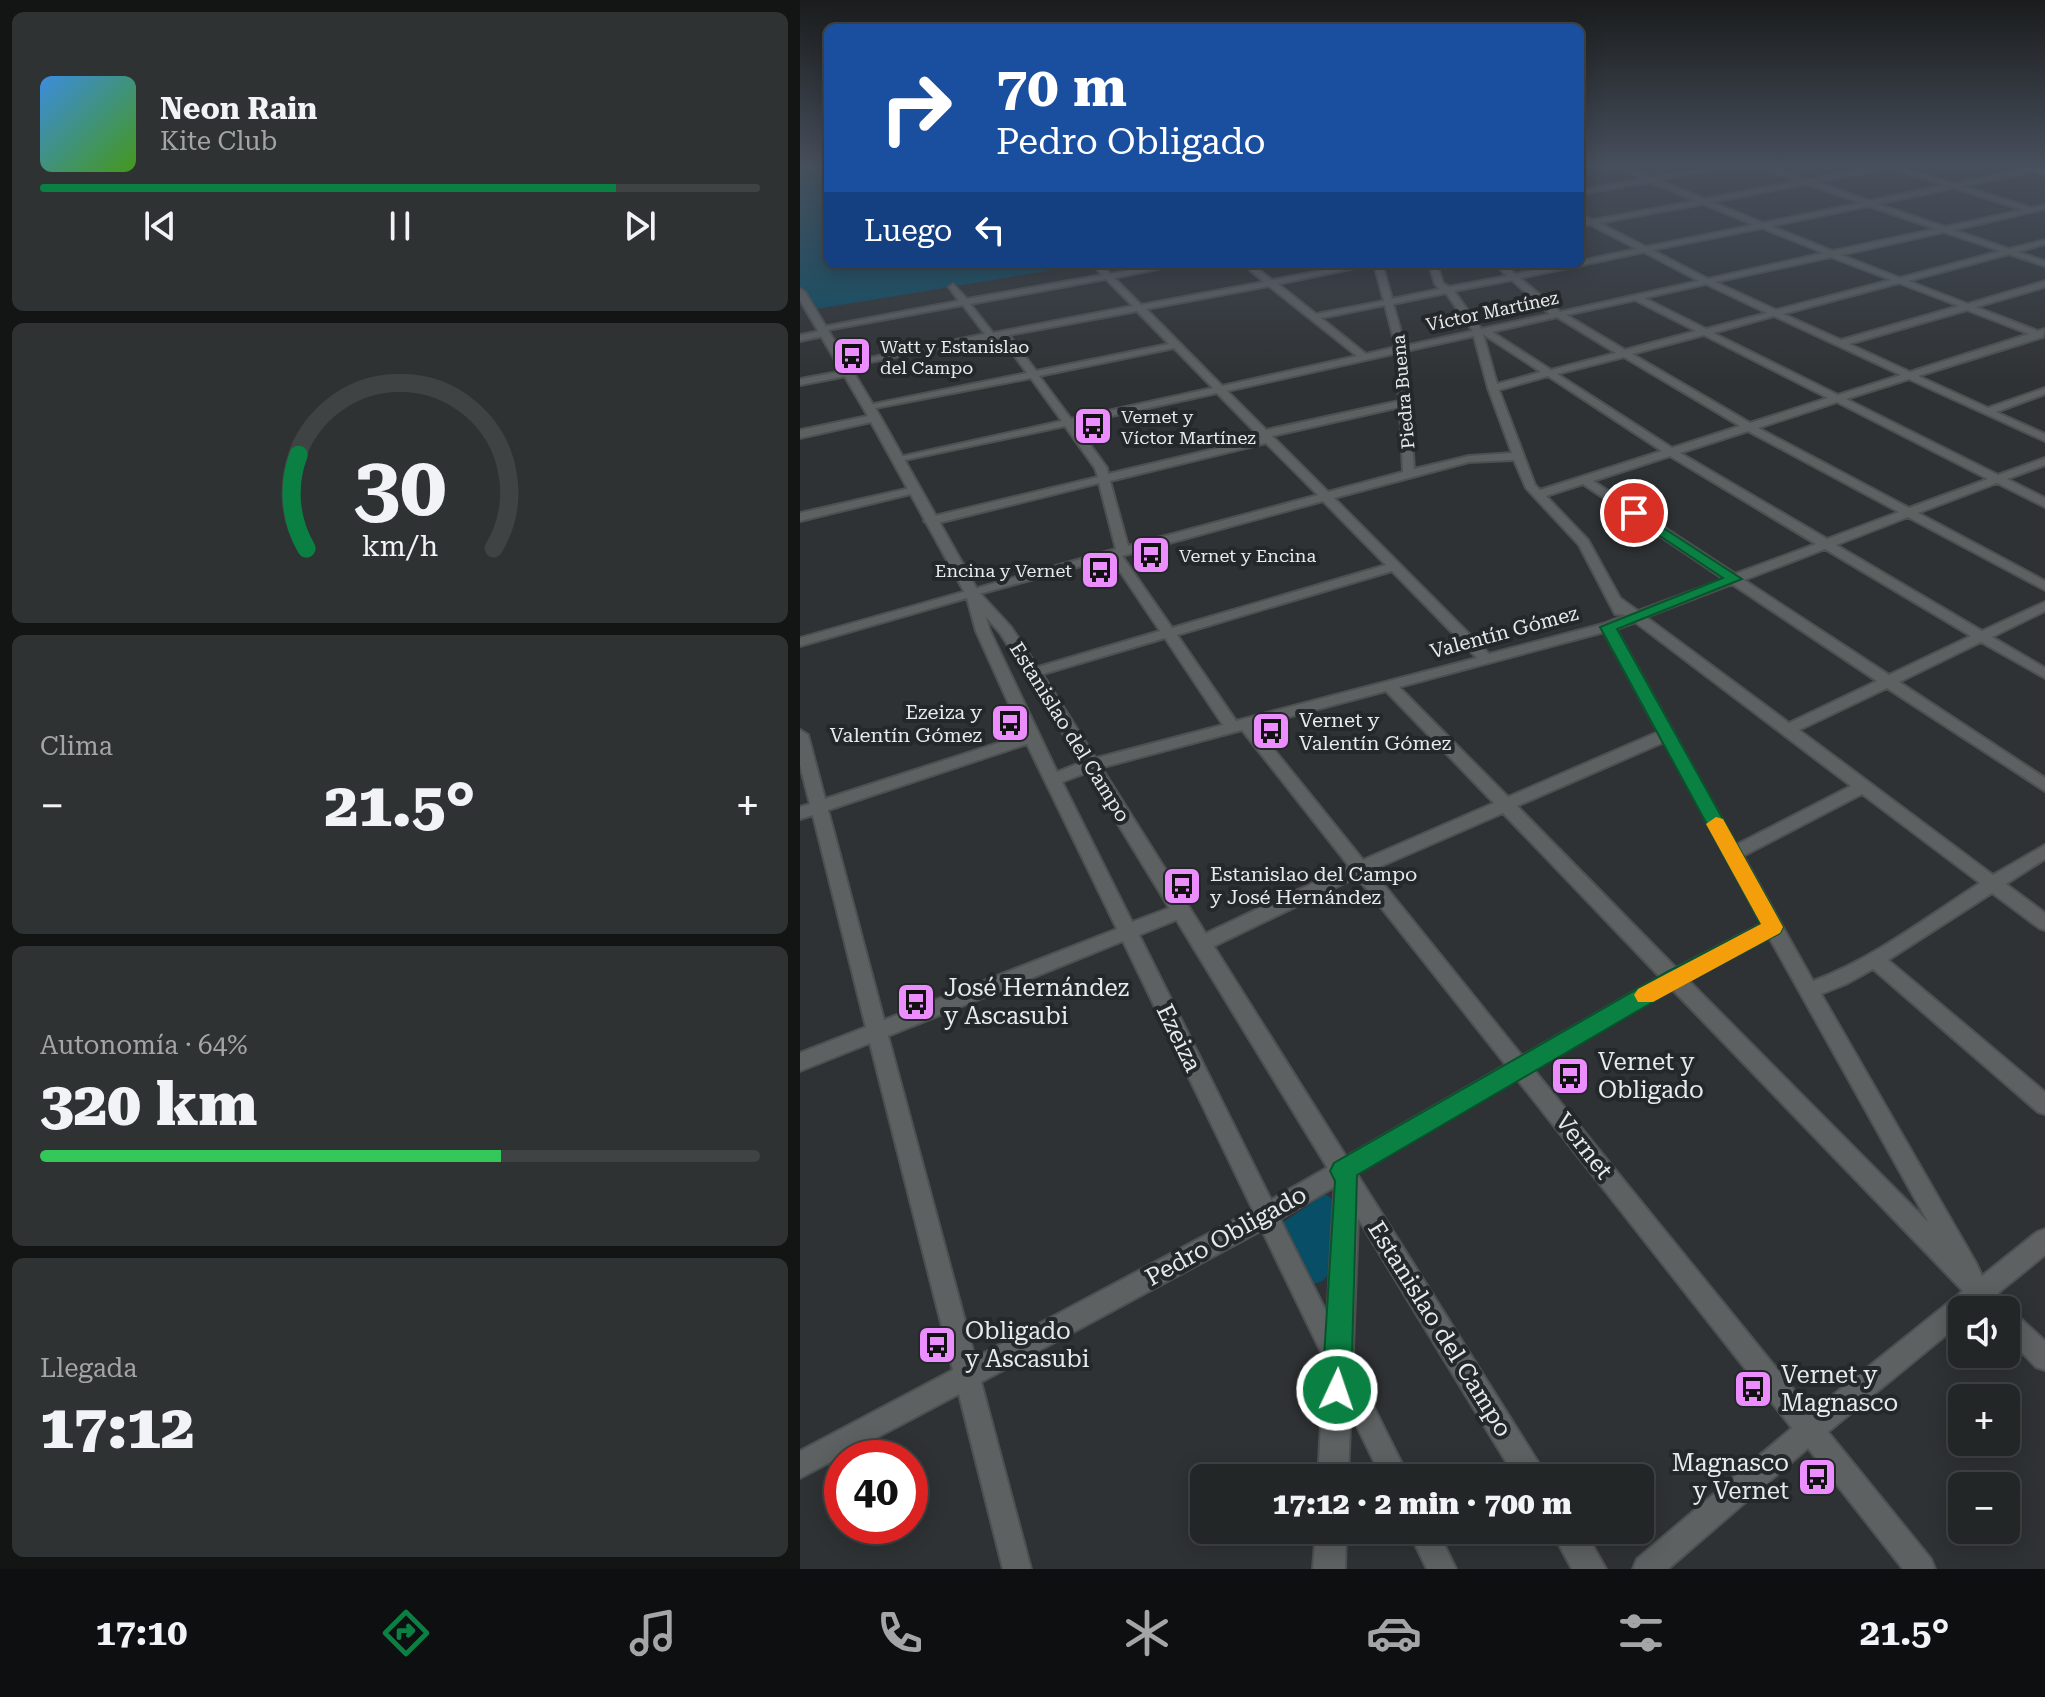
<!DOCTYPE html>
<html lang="es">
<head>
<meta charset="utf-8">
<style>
	body { margin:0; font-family:"Roboto Serif",serif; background:#2f3233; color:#f1f3f6; height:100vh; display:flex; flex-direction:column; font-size:30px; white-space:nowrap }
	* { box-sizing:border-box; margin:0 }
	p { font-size:26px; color:#a3a5a7 }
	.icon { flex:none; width:44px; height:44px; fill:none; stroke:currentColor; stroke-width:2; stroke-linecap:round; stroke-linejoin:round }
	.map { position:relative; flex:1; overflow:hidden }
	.side { display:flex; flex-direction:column; gap:12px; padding:12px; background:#131515; width:800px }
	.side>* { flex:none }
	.hud { position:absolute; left:24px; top:24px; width:760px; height:244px; border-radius:12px; box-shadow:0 4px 20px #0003,0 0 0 2px #404344; background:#1a4fa0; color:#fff; overflow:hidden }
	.controls { position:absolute; left:1148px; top:1296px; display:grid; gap:16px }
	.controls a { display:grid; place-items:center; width:72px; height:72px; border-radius:12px; background:#232627; box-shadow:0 4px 20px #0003,0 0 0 2px #404344; font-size:40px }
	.speed { position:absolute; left:24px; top:1440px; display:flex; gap:16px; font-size:40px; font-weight:700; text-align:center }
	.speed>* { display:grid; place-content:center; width:104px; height:104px; border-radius:50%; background:#232627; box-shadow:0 4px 20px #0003,0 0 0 2px #404344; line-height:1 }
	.speed .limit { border:12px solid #d22; background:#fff; color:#111 }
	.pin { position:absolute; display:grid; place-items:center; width:68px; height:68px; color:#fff; margin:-34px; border:4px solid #fff; border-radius:50%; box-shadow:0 2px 8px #0007 }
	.me { position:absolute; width:88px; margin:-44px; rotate:3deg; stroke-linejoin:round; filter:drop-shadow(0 0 6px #0008) }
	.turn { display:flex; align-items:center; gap:28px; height:168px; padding:0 40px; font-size:36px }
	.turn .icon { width:104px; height:104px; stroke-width:2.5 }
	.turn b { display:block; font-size:56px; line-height:68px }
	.then { display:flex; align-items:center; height:76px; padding:0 40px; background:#0003; gap:16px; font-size:30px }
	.big { font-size:60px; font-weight:800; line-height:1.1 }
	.side .widget { flex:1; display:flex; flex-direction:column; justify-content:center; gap:12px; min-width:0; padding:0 28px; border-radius:12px; background:#2f3233 }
	.side .dial { align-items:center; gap:0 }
	.dial svg { height:208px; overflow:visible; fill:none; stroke:#404344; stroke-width:7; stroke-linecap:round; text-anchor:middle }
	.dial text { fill:#f1f3f6; stroke:none }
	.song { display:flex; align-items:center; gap:24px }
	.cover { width:96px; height:96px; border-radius:12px; background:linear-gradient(135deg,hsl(210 70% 55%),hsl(100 70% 35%)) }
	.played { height:8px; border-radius:4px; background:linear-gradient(90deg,#0b8043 80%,#404344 80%) }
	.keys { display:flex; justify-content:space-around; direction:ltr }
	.heat { display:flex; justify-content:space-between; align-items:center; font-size:44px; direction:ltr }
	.charge { height:12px; border-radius:6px; background:linear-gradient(90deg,#34c759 64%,#404344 0) }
	.trip { position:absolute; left:390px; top:1464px; width:464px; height:80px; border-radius:12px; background:#232627; box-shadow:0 4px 20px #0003,0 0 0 2px #404344; font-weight:800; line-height:80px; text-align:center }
	.menu { display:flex; height:128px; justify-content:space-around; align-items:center; background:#0e0f10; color:#a3a5a7 }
	.menu .icon { width:56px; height:56px }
	.menu .selected { color:#0b8043 }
	.menu b { font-size:36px; color:#f1f3f6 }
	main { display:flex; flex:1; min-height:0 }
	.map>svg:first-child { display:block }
</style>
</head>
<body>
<main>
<section class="side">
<div class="widget">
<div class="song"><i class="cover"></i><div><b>Neon Rain</b><p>Kite Club</p></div></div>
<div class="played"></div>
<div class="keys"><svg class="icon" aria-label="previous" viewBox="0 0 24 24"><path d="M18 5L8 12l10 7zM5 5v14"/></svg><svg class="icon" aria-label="pause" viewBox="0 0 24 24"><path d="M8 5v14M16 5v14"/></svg><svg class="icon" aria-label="next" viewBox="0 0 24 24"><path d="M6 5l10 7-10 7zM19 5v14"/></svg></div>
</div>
<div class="widget dial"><svg viewBox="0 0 100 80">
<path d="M14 69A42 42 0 1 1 86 69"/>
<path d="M14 69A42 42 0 0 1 11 33" stroke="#0b8043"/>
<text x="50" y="56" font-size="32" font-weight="700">30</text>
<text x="50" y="72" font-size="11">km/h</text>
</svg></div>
<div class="widget"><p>Clima</p>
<div class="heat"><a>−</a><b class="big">21.5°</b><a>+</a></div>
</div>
<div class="widget"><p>Autonomía · 64%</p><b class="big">320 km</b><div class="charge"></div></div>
<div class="widget"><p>Llegada</p><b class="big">17:12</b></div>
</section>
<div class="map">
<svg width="1245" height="1569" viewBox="0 0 1245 1569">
	<rect width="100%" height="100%" fill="#2f3234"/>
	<g fill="#084e66">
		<path d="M0,165H28V264H289L10,310L0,293Z"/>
		<path d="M525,1194L536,1202L532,1269L523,1281L513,1284L479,1225Z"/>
	</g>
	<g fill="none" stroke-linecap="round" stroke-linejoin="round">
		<g stroke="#4d5051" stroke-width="4">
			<g id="minor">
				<path d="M813,165H821L852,177L936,165L859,180L905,199L999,181L955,165H964L1007,180L1084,165H1100L1099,167L1154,184L1245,165V169L1162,186L1232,208L1245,205V209L1153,230L1209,249L1245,240V244L1217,252L1245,261V266L1209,254L1108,281L1168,304L1245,281V287L1176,307L1238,331L1245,329L1243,337L1118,376L1188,408L1245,388V394L1196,412L1245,434V441L1109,379L1046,399L1198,475L1245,458V465L1207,479L1245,498V507L1197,483L1118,513L1245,581V590L1108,517L1036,545L1182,631L1245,602V611L1192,637L1245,668V678L1181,642L1099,682L1245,778V791L1087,688L999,730L1193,875L1245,845V859L1206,884L1245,913V930L1239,928L1192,893L1088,960L1245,1092V1114L1238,1112L1073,969L1046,984L1021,994L1176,1263L1182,1276L1237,1232L1245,1229V1255L1198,1293L1209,1308L1245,1341V1370L1236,1367L1206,1336V1310L1179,1308L1162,1310V1322L1028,1432L1131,1559L1135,1569H1103L1008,1448L868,1569H833L837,1559L992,1428L717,1079L480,1219L609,1478H582L462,1230L181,1382L231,1569H203L159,1394L0,1478V1451L153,1370L70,1043L0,1071V1053L66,1027L13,815L0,819V807L10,804L0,765V730L8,735L25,799L223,735L176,631L167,598L0,646V638L316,549L299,483L130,525L124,521L126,518L298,477L295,468L265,426L95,462V458L262,421L231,378L65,410V406L69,405L227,373L201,337L44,367L39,364L185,334L163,305L22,331L17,328L159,301L149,287L153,284L167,299L302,275L292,264H301L310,274L363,264H381L314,278L341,305L464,282L443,264H452L472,280L557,264H582L592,299L640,289L635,284L629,264H637L643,283L649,287L707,276L695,264H704L715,274L765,264H780V261L837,249L791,225H785L780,219V214L793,220L896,201L850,182L780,194V190L843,179ZM1090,168L1146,185L1070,201L1015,182ZM1007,184L1061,203L963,223L912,202ZM1154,188L1223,210L1145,227L1077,204ZM903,204L954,225L846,247L799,223ZM1069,206L1136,229L1033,251L970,226ZM962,228L1024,253L908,279L852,250ZM1144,232L1201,251L1100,278L1041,255ZM844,252L899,281L760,312L720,278ZM1031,257L1091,280L976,310L915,282ZM574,264L584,301L516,314L478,284ZM306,279L333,306L193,333L170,304ZM712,280L750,314L681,329L654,291ZM1099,283L1159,306L1041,340L983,314ZM906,284L967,313L906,329L844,298ZM469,286L557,356L422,386L346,309ZM646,293L673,331L605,346L593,304ZM835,300L896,331L825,350L766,315ZM585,305L596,347L566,354L521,318ZM1167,310L1229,334L1110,372L1049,344ZM337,311L369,344L236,371L209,335ZM974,316L1101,375L1038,395L913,333ZM757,317L816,353L751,370L692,332ZM683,334L741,372L697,384ZM904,335L1028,398L950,423L832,354ZM674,336L688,388L712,453L669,456L614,469L606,351ZM374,348L413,388L271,419L239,376ZM597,353L599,401L466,430L427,391ZM824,357L940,426L872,448L757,374ZM748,376L862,451L740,490L735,485L699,390ZM417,393L461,438L308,474L307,468L275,424ZM1037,402L1188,479L1109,508L958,428ZM600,407L603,472L528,492L472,436ZM948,431L1099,512L1027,539L880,453ZM466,443L518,495L328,546L310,481ZM870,456L1016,544L935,574L793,481ZM714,460L726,488L779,545L815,614L826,615L803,624L689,654L534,498L669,462ZM783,484L924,579L838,611L820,598L788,540L746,496ZM523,501L586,565L372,628L322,556ZM1025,549L1171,636L1089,675L944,580ZM311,558L360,631L228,670L226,673L233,677L365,638L423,725L285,761L257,772L190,631L179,594ZM592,571L677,658L436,721L377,635ZM932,584L1077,681L989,723L846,617ZM835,622L1051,786L936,845L816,629ZM804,632L858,732L708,797L599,687ZM586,691L694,803L563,860L455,726ZM442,730L549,866L394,939L392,944L394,949L401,951L408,949L557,877L706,1065L471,1200L339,935L386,916L389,911L386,906L380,904L332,922L262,782L296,769ZM864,742L962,924L876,968L717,806ZM227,744L317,929L84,1020L28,810ZM1062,794L1180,883C1127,917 1073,959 1013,981L943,856ZM703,813L860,977L722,1056L572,870ZM969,937L1128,1222L888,980ZM323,941L453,1210L175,1358L88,1036ZM872,989L1163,1291L1012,1412L734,1070Z"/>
				<path d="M25,330L28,331V335L0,341V335Z"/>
				<path d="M49,370L52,371V375L0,385V379Z"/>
				<path d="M115,487L119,488V492L0,521V513Z"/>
				<path d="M608,1530H637L656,1569H627Z"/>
			</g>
		</g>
		<g stroke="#4d5051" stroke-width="4">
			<g id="tertiary">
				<path d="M0,289L5,292L81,418L178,591L211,627L250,686L748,1478H716L558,1218L548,1478H518L535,1180L234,686L200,633L165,593L71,422L0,438V430L68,416L0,300Z"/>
				<path d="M516,1530H546L545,1569H513Z"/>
				<path d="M751,1530H784L806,1569H772Z"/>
			</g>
		</g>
		<g stroke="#4d5051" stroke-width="4">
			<path id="primary" d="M1216,165L1245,169V175L1217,167Z"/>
		</g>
		<use href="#minor" fill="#5d6162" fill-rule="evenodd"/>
		<use href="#tertiary" fill="#5d6162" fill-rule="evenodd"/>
		<use href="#primary" fill="#68a1ab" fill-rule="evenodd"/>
	</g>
	<linearGradient id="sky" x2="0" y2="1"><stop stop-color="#1a1c1d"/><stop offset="0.43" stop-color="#474f5c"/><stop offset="1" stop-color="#474f5c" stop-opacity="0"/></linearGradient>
	<rect width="1245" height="384" fill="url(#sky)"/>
	<path fill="#0b8043" stroke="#07532c" stroke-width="2" d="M834,509L942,579L817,629L983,927L980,933L882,985L557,1175L551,1390L547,1400L537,1404L527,1400L522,1390L535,1181L530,1171L534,1163L867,972L961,924L800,627L923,578L830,516L828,513Z"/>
	<path fill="#f59e0b" d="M916,817L923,819L983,927L980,933L853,1002H838L834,995L838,989L961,924L906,824Z"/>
	<defs>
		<g id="bus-square" transform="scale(2)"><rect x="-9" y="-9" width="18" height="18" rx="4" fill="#eb8dfc" stroke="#25282a"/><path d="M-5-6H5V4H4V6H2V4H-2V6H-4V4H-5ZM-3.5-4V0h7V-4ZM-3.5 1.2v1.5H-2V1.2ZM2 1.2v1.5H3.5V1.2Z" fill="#111"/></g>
	</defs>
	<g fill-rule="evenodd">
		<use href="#bus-square" x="52" y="356"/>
		<use href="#bus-square" x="293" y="426"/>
		<use href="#bus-square" x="351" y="555"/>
		<use href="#bus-square" x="300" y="570"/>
		<use href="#bus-square" x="210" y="723"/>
		<use href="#bus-square" x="471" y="731"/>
		<use href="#bus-square" x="382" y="886"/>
		<use href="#bus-square" x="116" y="1002"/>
		<use href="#bus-square" x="770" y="1076"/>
		<use href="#bus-square" x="137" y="1345"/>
		<use href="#bus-square" x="953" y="1389"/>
		<use href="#bus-square" x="1017" y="1477"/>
	</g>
	<g text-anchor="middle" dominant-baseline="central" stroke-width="8" stroke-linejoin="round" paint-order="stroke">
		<g font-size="18" fill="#e7eaeb" stroke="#25282a">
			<text transform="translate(692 311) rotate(-12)">Víctor Martínez</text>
			<text transform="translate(603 392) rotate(-95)">Piedra Buena</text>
		</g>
		<g font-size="18" fill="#e7eaeb" stroke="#25282a" text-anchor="start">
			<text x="80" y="346">Watt y Estanislao<tspan x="80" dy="21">del Campo</tspan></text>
			<text x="321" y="416">Vernet y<tspan x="321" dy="21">Víctor Martínez</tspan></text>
			<text x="379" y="555">Vernet y Encina</text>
			<text x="272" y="570" text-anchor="end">Encina y Vernet</text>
		</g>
		<g font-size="20" fill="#e7eaeb" stroke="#25282a">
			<text transform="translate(704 632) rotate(-15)">Valentín Gómez</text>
			<text transform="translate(270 732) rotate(58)">Estanislao del Campo</text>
		</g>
		<g font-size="20" fill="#e7eaeb" stroke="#25282a" text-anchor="start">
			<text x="182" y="712" text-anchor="end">Ezeiza y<tspan x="182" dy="23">Valentín Gómez</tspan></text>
			<text x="499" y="720">Vernet y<tspan x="499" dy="23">Valentín Gómez</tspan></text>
			<text x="410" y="874">Estanislao del Campo<tspan x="410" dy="23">y José Hernández</tspan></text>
		</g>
		<g font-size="24" fill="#e7eaeb" stroke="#25282a" text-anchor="start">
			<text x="144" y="988">José Hernández<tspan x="144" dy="28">y Ascasubi</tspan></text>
			<text x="798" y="1062">Vernet y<tspan x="798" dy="28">Obligado</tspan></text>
			<text x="165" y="1331">Obligado<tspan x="165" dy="28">y Ascasubi</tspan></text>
			<text x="981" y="1375">Vernet y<tspan x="981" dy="28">Magnasco</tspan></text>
			<text x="989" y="1463" text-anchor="end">Magnasco<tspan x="989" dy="28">y Vernet</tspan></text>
		</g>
		<g font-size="24" fill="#e7eaeb" stroke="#25282a">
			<text transform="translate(379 1038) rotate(64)">Ezeiza</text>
			<text transform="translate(784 1146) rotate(52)">Vernet</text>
			<text transform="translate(426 1236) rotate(-29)">Pedro Obligado</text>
			<text transform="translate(640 1329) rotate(58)">Estanislao del Campo</text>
		</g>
	</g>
</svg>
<div class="controls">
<a><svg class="icon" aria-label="sound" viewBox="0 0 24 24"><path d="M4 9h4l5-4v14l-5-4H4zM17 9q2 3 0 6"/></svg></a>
<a>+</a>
<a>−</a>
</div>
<div class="speed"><div class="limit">40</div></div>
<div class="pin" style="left:834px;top:513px;background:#d93025"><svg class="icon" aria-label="arrive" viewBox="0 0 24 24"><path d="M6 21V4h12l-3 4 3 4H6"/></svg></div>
<svg class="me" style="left:537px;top:1390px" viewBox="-20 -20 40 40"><circle r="17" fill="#0b8043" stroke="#fff" stroke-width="3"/><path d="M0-11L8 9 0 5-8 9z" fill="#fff"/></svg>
<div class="trip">17:12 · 2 min · 700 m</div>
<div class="hud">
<div class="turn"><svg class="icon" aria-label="right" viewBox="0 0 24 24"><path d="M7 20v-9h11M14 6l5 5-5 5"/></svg><div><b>70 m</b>Pedro Obligado</div></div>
<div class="then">Luego<svg class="icon" aria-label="left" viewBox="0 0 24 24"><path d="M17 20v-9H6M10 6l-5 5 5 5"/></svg></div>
</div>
</div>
</main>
<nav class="menu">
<b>17:10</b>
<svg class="icon selected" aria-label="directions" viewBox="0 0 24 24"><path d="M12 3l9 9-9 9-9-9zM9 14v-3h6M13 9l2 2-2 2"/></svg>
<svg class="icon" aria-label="music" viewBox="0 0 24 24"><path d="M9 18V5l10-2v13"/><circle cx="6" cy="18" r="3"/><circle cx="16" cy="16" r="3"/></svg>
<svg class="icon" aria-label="phone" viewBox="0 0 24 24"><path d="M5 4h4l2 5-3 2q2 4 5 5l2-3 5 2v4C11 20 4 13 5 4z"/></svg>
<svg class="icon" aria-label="climate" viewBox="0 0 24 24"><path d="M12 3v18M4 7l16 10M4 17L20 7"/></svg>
<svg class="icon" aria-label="car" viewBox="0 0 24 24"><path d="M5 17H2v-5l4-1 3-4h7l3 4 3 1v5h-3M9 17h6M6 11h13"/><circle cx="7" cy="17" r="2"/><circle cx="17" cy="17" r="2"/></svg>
<svg class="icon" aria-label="filters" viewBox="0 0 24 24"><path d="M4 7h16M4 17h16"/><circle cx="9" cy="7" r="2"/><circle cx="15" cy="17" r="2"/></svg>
<b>21.5°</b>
</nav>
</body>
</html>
